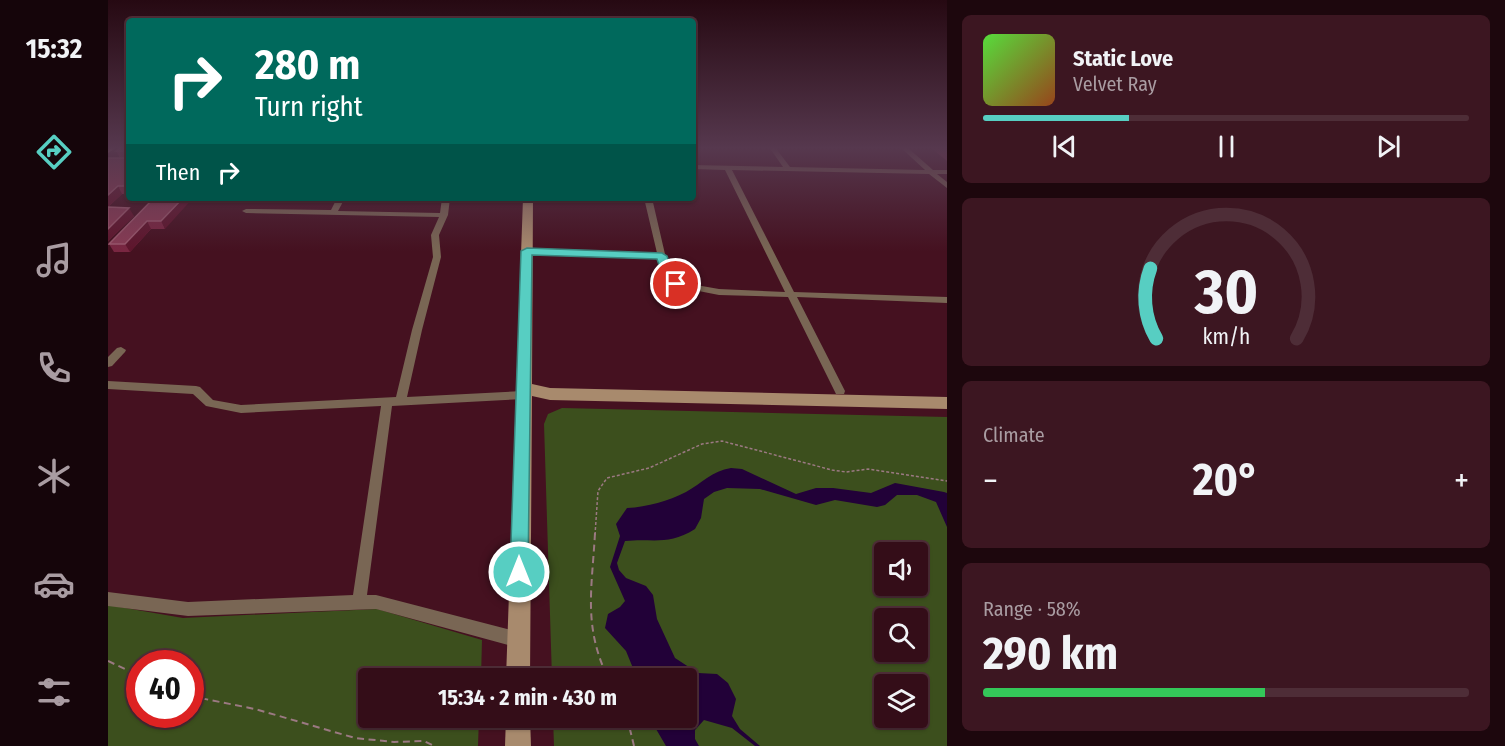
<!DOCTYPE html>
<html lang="en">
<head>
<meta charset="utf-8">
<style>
	body { margin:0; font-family:"Fira Sans Condensed",sans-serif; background:#3c1621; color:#f1f3f6; height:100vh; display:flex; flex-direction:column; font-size:22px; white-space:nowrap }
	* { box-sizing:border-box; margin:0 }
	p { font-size:20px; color:#a99ca2 }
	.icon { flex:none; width:33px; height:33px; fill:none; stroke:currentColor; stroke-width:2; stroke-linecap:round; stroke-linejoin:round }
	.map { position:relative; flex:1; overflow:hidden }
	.sheet { display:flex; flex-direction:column; gap:15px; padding:15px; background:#1d070d; width:558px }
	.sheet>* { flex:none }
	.hud { position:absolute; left:18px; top:18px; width:570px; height:183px; border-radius:6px; box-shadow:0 2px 4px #0004,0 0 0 2px #4e2d37; background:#00695c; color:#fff; overflow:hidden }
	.controls { position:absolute; left:766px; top:542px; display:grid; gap:12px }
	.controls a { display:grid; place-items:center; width:54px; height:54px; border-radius:6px; background:#340d18; box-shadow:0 2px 4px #0004,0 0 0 2px #4e2d37; font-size:30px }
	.speed { position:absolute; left:18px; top:650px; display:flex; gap:12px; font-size:30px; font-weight:700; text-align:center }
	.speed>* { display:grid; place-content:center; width:78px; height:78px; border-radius:50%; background:#340d18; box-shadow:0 2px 4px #0004,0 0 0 2px #4e2d37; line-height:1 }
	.speed .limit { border:9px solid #d22; background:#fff; color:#111 }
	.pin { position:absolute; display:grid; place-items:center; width:51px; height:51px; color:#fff; margin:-26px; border:3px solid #fff; border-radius:50%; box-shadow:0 2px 6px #0007 }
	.me { position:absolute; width:66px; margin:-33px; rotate:0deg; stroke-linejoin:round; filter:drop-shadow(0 0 4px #0008) }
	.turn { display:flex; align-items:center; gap:21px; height:126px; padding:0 30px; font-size:27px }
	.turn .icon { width:78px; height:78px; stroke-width:2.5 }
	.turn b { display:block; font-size:42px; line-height:51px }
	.then { display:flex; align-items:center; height:57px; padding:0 30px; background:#0003; gap:12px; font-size:22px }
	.big { font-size:45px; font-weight:700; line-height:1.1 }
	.sheet .widget { flex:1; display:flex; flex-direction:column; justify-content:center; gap:9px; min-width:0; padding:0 21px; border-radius:9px; background:#3c1621 }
	.sheet .dial { align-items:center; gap:0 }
	.dial svg { height:156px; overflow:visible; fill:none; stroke:#4e2d37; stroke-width:7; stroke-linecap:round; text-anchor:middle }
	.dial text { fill:#f1f3f6; stroke:none }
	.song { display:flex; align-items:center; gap:18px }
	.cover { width:72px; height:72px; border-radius:9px; background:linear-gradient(135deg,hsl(110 70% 55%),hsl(20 70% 35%)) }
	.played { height:6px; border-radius:3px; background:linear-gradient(90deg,#57cec2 30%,#4e2d37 30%) }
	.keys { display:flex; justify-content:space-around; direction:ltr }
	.heat { display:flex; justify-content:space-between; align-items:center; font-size:33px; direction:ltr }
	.charge { height:9px; border-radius:4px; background:linear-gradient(90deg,#34c759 58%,#4e2d37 0) }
	.trip { position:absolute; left:250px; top:668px; width:339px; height:60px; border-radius:6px; background:#340d18; box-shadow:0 2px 4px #0004,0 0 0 2px #4e2d37; font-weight:700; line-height:60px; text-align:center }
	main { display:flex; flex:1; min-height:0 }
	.tabs { display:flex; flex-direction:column; width:108px; justify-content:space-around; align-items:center; background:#15050a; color:#a99ca2 }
	.tabs .icon { width:42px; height:42px }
	.tabs .active { color:#57cec2 }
	.tabs b { font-size:27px; color:#f1f3f6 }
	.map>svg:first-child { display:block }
</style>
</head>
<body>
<main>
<nav class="tabs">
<b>15:32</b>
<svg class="icon active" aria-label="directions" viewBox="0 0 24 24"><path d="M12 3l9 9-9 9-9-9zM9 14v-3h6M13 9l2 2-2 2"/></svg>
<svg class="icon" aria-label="music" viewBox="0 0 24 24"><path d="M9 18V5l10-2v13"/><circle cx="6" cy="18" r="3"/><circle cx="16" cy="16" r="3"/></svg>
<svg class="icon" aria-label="phone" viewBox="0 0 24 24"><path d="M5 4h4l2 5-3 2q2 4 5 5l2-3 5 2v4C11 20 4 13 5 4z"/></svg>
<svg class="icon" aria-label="climate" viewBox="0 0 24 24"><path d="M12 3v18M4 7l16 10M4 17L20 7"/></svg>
<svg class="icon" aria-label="car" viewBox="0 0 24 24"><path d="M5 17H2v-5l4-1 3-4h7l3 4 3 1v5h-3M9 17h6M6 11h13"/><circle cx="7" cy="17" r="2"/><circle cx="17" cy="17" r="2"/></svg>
<svg class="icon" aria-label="filters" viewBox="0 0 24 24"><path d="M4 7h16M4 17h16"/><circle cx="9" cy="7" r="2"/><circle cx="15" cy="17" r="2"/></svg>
</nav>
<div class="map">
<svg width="839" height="746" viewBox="0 0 839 746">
	<rect width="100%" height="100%" fill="#451120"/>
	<g fill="#3c4f1d" fill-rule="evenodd">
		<path d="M454,408L839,417V746H446L445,717H579V678H444L436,424L440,414ZM777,552H810V585H777ZM777,618H810V651H777ZM777,684H810V717H777Z"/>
		<path d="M0,605L75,618L269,609L374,640L373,678H261V717H371L370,746H0ZM32,663H82V714H32Z"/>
	</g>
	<path fill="#220138" d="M623,468L634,469L688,494L708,488H725L763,493L787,483L836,492L839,493V527L828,502L809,495H789L777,505L769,507L727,500L708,505L652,489L619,488L606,492L596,499L593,518L587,529C560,546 545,538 517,541L509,563L511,570L518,578L538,586L545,595L549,619L567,658L590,673L609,674L620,683L628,699L624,716L632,729L652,746H647L624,728L596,720L587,730V739L591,746H558L541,717H579V678H529L518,651L497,628L500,614L512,607L517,601L502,567L512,536L508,524L519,508C540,507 560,501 578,492C594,483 604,471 623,468Z"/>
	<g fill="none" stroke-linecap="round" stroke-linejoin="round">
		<path stroke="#9b7982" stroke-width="1.5" stroke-dasharray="3 2" stroke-linecap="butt" d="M487,535L490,491L499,478L541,468L594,444L614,441L724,470L738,472L760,469L839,481"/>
		<g stroke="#9b7982" stroke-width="2" stroke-dasharray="7 4.5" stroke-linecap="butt">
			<path d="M487,533C484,589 475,626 500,678"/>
			<path d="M0,661L32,676"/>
			<path d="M82,696L147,709L247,738L286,742L316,741L326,746"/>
			<path d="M519,717L526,746"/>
		</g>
		<g fill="#796654" fill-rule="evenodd">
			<path d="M661,147H667L682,167L817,170L792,147H799L825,170H839V174H829L839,182V188L821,174L624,170L686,292L839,297V303L689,297L737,391L736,394H728L680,297L611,295L565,286L557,277L550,258L419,253L415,251L419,249L549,253L536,198H544L560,267L565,276L571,282L611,289L677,292L617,170L585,169V165L675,167Z"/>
			<path d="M229,198H237L230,211L332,213L334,198H342L340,215L331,235L333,257L314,330L299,397L415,391L419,392L420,395L419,398L415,399L284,406L259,595H268L411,632L416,635L419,640L416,645L411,648L268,609L80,616L0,606V592L80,602L245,595L273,406L133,413L98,406L85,394L0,389V381L88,386L92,387L105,400L133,405L288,397L304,330L325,257L323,235L331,217L138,213L134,211L138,209L223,210Z"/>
			<path d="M13,347L18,350L17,352L4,366L0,367V357L9,348Z"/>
		</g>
		<g fill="#a88a6d" fill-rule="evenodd">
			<path d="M415,198H425L424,384L442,388L839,397V409L442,400L424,396L422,678H398Z"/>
			<path d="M398,717H422L423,746H397Z"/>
		</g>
		<path fill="#cca680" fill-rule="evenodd" d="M0,147H9L0,153Z"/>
	</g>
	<g fill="#792641">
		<path d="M21,147V194H14L0,207L26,216L0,241V158H19H12L8,151Z"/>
		<path d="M822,147H839V161Z"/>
		<path d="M46,198L57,229H43L22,252H6L1,244Z"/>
	</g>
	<g fill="#5e152c">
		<path d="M10,186L14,194L0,207V195Z"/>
		<path d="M75,198H85L57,229L53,221Z"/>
		<path d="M21,208L26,216L0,241V229Z"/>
		<path d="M39,221L43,229L22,252L17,244Z"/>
	</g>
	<g fill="#873b54" stroke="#99576c" stroke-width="1.5">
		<path d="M13,147H21V157L19,159H21V186H10L0,195V158H19V151H8Z"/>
		<path d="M46,198H75L53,221H39L17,244H1Z"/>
		<path d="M0,207L21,208L0,229Z"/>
	</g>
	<linearGradient id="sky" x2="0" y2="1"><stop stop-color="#260912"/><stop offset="0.59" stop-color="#56384e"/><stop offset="1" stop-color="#56384e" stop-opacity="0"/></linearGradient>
	<rect width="839" height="251" fill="url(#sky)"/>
	<path fill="#57cec2" stroke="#39867e" stroke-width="1.5" d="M419,248L554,253L559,256L566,276L574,284L568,287L555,277L549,259L424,255L420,572L417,578L411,580L404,578L402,572L413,251Z"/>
</svg>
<div class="controls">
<a><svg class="icon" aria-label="sound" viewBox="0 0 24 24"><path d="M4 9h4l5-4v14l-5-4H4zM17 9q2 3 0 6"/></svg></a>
<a><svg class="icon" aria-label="search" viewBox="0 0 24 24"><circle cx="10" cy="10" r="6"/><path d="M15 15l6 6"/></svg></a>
<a><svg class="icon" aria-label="layers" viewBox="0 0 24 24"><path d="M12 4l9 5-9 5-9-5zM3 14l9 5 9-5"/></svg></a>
</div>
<div class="speed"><div class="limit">40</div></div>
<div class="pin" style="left:568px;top:284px;background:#d93025"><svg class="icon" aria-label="arrive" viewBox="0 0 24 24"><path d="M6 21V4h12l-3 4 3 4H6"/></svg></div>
<svg class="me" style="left:411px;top:572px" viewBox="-20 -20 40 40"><circle r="17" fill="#57cec2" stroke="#fff" stroke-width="3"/><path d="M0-11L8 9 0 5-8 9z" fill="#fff"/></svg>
<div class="trip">15:34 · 2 min · 430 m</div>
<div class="hud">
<div class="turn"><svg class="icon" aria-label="right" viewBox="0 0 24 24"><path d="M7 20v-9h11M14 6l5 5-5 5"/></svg><div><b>280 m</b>Turn right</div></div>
<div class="then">Then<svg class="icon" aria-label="right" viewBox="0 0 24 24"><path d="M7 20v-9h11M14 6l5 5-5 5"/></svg></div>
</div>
</div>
<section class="sheet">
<div class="widget">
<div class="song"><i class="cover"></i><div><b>Static Love</b><p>Velvet Ray</p></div></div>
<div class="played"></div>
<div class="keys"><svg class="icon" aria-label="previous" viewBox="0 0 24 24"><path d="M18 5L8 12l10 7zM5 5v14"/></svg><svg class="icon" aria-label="pause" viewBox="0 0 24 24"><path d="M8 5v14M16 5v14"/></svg><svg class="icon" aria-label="next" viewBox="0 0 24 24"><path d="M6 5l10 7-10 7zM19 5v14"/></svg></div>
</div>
<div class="widget dial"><svg viewBox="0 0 100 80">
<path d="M14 69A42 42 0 1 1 86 69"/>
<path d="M14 69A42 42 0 0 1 11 33" stroke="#57cec2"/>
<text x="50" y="56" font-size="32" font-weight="700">30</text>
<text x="50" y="72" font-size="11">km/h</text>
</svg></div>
<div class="widget"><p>Climate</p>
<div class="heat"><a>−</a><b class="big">20°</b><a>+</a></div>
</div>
<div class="widget"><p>Range · 58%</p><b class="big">290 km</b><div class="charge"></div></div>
</section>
</main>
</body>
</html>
